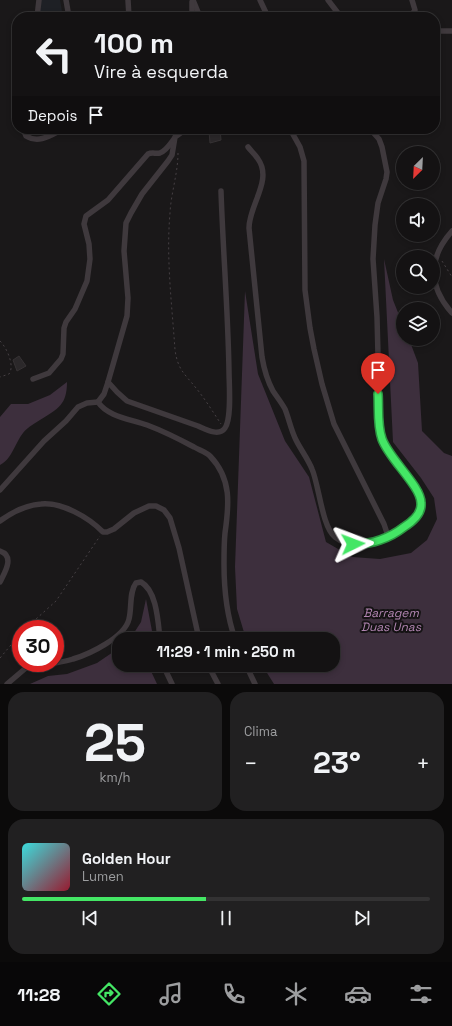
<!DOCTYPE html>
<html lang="pt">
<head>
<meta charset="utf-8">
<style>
	body { margin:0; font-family:"Space Grotesk",sans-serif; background:#212021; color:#f1f3f6; height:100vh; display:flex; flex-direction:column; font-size:15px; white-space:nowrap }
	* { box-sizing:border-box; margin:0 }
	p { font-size:13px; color:#9d9ea0 }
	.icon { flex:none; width:22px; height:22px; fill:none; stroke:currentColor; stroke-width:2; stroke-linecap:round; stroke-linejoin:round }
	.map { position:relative; height:684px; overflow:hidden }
	.sheet { display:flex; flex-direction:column; gap:8px; padding:8px; background:#0b0a0a; flex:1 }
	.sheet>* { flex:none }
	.banner { position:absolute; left:12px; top:12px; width:428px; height:122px; border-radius:16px; box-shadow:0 2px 6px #0003,0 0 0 1px #333233; background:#141213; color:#f1f3f6; overflow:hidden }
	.needle { width:26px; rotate:204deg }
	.tools { position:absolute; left:396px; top:146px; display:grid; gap:8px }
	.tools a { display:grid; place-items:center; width:44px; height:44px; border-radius:50%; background:#141213; box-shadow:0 2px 6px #0003,0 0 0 1px #333233; font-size:20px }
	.speed { position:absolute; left:12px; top:620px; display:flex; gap:8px; font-size:20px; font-weight:700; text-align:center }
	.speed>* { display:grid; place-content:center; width:52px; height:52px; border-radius:50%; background:#141213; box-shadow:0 2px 6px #0003,0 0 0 1px #333233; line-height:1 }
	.speed .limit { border:6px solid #d22; background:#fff; color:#111 }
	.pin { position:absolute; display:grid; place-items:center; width:34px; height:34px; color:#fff; margin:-41px -17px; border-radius:50% 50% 50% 0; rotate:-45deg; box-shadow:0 0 4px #0007 }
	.pin .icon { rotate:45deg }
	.me { position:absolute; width:44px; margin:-22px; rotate:87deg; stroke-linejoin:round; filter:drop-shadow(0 0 3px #0008) }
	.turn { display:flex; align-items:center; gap:14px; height:84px; padding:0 16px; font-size:18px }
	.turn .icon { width:52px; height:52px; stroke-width:2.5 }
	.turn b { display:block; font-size:28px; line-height:34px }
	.then { display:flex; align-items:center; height:38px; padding:0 16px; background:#0003; gap:8px; font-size:15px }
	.big { font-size:30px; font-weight:700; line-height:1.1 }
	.sheet .card { flex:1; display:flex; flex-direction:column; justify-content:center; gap:6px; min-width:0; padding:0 14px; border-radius:16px; background:#212021 }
	.sheet .dial { align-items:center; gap:0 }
	.dial b { font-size:52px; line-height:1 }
	.song { display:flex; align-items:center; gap:12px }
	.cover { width:48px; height:48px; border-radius:6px; background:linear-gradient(135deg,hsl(180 70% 55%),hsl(350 70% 35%)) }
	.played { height:4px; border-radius:2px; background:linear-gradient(90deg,#44e665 45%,#333233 45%) }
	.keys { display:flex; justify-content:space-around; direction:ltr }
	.heat { display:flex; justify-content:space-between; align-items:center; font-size:22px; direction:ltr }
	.sheet .tiles { flex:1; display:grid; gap:8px; grid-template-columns:1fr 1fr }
	.card:last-child { grid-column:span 2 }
	.trip { position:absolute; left:112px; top:632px; width:228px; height:40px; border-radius:16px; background:#141213; box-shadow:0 2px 6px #0003,0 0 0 1px #333233; font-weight:700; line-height:40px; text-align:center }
	.menu { display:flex; height:64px; justify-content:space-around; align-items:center; background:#080708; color:#9d9ea0 }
	.menu .icon { width:28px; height:28px }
	.menu .current { color:#44e665 }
	.menu b { font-size:18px; color:#f1f3f6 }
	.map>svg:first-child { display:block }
</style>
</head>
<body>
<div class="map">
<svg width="452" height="684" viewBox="0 0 452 684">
	<rect width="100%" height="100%" fill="#1a1819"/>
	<path fill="#1e2025" d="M41,0H60L63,17H39Z"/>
	<g fill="#3d2f3d">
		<path d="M384,259L393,300L403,325V339H409L418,363L422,431L444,453L452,456V684H274L262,665H333V639H246L237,609L235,567L245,291L258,374L285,441L309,477L326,542L352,557L380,559L411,553L427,540L437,519L434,498L421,478L393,442Z"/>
		<path d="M67,382C67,389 66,398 62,403C54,415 33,421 23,433C15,443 12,459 0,465V417L11,404H28L50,395Z"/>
		<path d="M146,599L152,631L149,639H130L141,622Z"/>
		<path d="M119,648V665H149L150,669L157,684H30L48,676L67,674L97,663Z"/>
	</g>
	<g fill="#2b282a" stroke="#363234">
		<path d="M220,129L221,140L210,143L209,131Z"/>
		<path d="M19,356L26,366L17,371L13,360Z"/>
	</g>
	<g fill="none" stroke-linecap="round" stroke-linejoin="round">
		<g stroke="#464044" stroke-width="1" stroke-dasharray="2 3" stroke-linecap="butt">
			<path d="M178,153C178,173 171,193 170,213C166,259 172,305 175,350C178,370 184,373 196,388C205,399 213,412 221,424"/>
			<path d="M442,261L452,277"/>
			<path d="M0,341C7,348 15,366 9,374L0,377"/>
			<path d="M25,629L56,601L100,536"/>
			<path d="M0,658L21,633"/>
		</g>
		<g stroke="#3f393d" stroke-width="5.5">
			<path d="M66,0L69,17"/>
			<path d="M128,0L129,17"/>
			<path d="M193,0L200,17"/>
			<path d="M260,0L268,17"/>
			<path d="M328,0L341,17"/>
			<path d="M37,17L39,0"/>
			<path d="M192,17V2"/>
			<path d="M410,17L415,10L412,0"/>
			<path d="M435,31H452"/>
			<path d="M23,129L26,136C39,144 51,135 63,129"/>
			<path d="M195,129L182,132L175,137L172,155L168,161L142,194L131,213L126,223L124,251L128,298L127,316L108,382L104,394L98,402C108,417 131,419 147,425C163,431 179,439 194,447C199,450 206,452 210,456C232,479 229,505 225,533C224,543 224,554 224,564C224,589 227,616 235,639"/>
			<path d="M290,129L300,147L304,161L305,290L310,328L314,349L322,384L334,424L384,524L388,536"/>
			<path d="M248,147C251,151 255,154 258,159C273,180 249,205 249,228L262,357C264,369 267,380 273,391C277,397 281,402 285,409C289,419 291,430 296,440C301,450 308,459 312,469C319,485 322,527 335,537C355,553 379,540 398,531C409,526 422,515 421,502C420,486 399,467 390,454C385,447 382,440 380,432L377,317L373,259L375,225L378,203L386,179L387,172L382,147L379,139L370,129"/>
			<path d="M452,231C428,258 428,286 452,313"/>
			<path d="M33,379L49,373L61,359L63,354L64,328L66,322L75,309L87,281L90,259L89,244L84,224L86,216L108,200L148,154C152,152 156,154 160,153C166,151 171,143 174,139"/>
			<path d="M108,382L117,392L127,401L198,426C205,429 219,437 225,428C232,418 229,384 229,371C228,311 223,251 221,191"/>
			<path d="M0,490L44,441L66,421L78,407L87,403L98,402"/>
			<path d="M0,521C11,513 27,505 41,504C62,502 88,517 103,532H107L114,529L134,513L149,506H156L164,510L170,518L179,548L199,639"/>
			<path d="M0,551C15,556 5,572 0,582"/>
			<path d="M55,663C61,662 67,661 73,659C90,654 125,637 129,619C132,607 129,592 136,583L141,582C157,591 158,622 160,639"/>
			<path d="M163,665L172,684"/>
			<path d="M208,665L218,684"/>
			<path d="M246,665L255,684"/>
			<path d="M7,684L27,667L54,663"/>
		</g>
	</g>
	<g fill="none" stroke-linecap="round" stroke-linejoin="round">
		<g stroke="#2c9642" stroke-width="10">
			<path id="route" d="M353,544C371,545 390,538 404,527C412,522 422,514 421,503C421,486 389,459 382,439C377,425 379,408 378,394"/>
		</g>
		<use href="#route" stroke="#44e665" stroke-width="7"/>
	</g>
	<g text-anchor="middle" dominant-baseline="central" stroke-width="4" stroke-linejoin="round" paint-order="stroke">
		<g font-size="12" font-style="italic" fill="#b185b1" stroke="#151314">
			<text x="391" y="613">Barragem<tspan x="391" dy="14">Duas Unas</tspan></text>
		</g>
	</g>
</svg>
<div class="tools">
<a><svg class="needle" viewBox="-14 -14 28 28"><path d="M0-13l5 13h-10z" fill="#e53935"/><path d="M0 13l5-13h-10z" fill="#9d9ea0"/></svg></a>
<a><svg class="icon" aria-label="sound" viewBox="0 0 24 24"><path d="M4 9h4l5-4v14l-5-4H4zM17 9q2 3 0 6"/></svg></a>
<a><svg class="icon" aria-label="search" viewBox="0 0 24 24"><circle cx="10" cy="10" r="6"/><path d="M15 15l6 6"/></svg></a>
<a><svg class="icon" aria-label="layers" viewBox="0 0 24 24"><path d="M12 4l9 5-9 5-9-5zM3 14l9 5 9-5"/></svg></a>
</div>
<div class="speed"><div class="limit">30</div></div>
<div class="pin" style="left:378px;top:394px;background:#d93025"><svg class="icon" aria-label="arrive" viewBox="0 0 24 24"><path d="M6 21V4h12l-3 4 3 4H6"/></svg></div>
<svg class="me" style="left:353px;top:544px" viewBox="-20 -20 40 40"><path d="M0-17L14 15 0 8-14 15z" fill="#44e665" stroke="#fff" stroke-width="4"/></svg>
<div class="trip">11:29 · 1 min · 250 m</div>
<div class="banner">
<div class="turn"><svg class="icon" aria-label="left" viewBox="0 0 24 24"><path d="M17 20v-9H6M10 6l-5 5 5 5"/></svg><div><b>100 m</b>Vire à esquerda</div></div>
<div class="then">Depois<svg class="icon" aria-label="arrive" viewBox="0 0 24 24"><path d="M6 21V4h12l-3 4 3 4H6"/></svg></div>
</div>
</div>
<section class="sheet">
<div class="tiles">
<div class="card dial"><b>25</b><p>km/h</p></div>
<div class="card"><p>Clima</p>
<div class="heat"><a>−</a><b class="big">23°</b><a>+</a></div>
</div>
<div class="card">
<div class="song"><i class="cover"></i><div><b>Golden Hour</b><p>Lumen</p></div></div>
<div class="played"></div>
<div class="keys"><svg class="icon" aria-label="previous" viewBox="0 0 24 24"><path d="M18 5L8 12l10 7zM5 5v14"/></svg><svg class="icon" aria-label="pause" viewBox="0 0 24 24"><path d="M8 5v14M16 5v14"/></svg><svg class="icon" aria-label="next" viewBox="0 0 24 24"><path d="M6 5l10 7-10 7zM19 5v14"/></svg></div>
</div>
</div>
</section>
<nav class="menu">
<b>11:28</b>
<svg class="icon current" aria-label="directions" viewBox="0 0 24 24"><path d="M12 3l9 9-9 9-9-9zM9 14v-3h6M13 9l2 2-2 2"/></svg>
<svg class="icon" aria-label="music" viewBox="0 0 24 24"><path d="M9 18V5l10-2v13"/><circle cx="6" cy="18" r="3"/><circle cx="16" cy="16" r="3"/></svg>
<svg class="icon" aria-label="phone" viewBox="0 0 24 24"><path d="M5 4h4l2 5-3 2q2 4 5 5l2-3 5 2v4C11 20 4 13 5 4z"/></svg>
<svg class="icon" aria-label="climate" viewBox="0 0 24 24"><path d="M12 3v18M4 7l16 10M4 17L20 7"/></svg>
<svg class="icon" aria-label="car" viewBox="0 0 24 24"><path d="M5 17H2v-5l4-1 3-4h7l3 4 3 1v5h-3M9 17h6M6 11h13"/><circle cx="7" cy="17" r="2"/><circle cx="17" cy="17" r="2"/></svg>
<svg class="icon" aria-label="filters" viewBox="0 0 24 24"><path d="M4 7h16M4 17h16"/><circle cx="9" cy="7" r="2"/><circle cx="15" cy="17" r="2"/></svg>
</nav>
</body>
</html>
